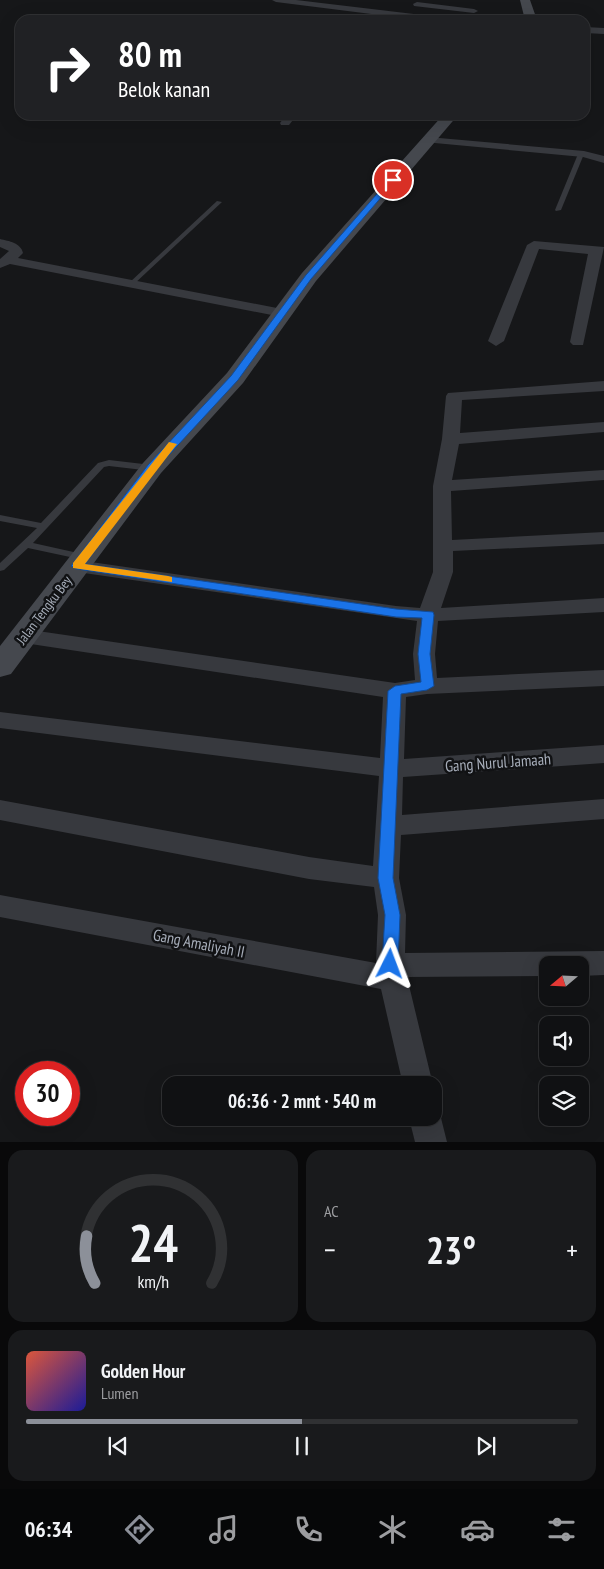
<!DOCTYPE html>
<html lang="id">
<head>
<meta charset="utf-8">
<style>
	body { margin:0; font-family:"PT Sans Narrow",sans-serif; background:#191a1c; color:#f1f3f6; height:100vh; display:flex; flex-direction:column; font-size:19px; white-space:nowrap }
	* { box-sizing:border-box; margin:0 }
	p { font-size:16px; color:#9c9da0 }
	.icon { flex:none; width:28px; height:28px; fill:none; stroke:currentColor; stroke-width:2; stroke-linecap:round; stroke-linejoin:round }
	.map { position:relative; height:1142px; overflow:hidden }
	.details { display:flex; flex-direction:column; gap:8px; padding:8px; background:#09090a; flex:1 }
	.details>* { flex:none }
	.hud { position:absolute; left:15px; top:15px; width:575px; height:105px; border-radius:15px; box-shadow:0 5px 20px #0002,0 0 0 1px #303133; background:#202124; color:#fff; overflow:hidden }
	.needle { width:32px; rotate:251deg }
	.fabs { position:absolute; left:539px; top:956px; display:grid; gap:10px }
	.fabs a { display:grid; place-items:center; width:50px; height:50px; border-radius:10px; background:#101113; box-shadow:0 5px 20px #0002,0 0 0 1px #303133; font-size:25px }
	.speed { position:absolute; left:15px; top:1061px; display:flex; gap:10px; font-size:25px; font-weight:700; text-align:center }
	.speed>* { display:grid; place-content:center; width:65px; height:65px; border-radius:50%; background:#101113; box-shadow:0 5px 20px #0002,0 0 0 1px #303133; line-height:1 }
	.speed .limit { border:8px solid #d22; background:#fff; color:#111 }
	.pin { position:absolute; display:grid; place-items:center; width:42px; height:42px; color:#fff; margin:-21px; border:2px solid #fff; border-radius:50%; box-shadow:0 1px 5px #0007 }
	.me { position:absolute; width:55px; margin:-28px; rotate:3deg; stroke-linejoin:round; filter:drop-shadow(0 0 4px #0008) }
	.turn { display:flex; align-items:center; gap:18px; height:105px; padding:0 20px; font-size:22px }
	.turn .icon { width:65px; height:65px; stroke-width:2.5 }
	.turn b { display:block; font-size:35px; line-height:42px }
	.big { font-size:38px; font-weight:600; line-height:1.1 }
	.details .widget { flex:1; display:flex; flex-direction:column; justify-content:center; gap:8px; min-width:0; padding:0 18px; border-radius:15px; background:#191a1c }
	.details .dial { align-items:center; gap:0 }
	.dial svg { height:130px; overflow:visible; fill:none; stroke:#303133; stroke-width:7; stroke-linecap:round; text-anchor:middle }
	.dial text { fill:#f1f3f6; stroke:none }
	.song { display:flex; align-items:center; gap:15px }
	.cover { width:60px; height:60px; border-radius:8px; background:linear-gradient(135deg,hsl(10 70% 55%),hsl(240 70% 35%)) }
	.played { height:5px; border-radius:2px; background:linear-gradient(90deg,#8c9099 50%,#303133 50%) }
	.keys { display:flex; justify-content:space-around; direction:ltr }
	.heat { display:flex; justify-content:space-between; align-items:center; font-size:28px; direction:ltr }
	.details .tiles { flex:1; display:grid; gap:8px; grid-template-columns:1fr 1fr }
	.widget:last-child { grid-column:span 2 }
	.trip { position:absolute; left:162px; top:1076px; width:280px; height:50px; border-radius:15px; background:#101113; box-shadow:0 5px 20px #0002,0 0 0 1px #303133; font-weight:600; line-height:50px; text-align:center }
	.tabs { display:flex; height:80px; justify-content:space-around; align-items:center; background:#060708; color:#9c9da0 }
	.tabs .icon { width:35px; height:35px }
	.tabs .selected { color:#8c9099 }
	.tabs b { font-size:22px; color:#f1f3f6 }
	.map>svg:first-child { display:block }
</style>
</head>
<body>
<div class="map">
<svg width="604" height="1142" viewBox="0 0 604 1142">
	<rect width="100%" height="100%" fill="#161719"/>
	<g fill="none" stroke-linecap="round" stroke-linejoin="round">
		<g fill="#37393e" fill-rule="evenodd">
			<path d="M581,152L584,154L561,210L556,211L555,210L578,154Z"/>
			<path d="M217,201L222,202L133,285H129V283Z"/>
			<path d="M109,460L152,465L156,468L152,471L109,466L104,467L33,543L87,555L89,557L87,559L84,560L28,548L4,570L0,571V563L37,528L0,521V515L41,523L98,463Z"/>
		</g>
		<g fill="#37393e" fill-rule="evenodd">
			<path d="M272,0H296L439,17L443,20H419L276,2Z"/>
			<path d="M417,2L474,9L478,11L474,13L414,6L413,4Z"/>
			<path d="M585,27L604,28V34L585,33Z"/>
			<path d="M286,115H297L289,125H281L280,123Z"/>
			<path d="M428,137L584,151L604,156V163L583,157L424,142L423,140Z"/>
			<path d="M0,239C9,241 21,243 23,253L18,258L282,309L289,313L282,317L10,264L0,268V259L9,251L0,247Z"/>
			<path d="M534,241L604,247L583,345H573L570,342L588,254L539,249L504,341L496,346L488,341L527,245Z"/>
			<path d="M604,381V391L462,400L460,433L604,422V432L459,444L452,480L604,470V480L451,491L452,540L604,532V544L453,551V572L441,608L604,598V612L438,621L435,654L437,678L604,670V686L427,694L406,697L404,759L604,745V763L403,777L402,815L604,799V819L401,835L399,878L406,915L405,953L604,951V975L580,976V965H548V976L407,977L433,1085H403L381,989L0,917V895L376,963L378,915L374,887L309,879L0,820V800L309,857L373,866L379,776L0,728V712L380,758L383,697L24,643L16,641L13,636L16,631L24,629L395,683L415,680L413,654L417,621L77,572L70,570L67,566L70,562L77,560L396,606L420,608L433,572V486L442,439L446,396L448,393Z"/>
			<path d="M434,1106L441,1118L447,1142H415L409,1118H434Z"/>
		</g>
		<g fill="#45484e" fill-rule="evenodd">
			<path d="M520,0H530L537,20H525Z"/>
			<path d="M443,115H458L316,281L243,383L161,473L11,674L0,677V646L143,463L227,373L302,273Z"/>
		</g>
	</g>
	<path fill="#1a73e8" stroke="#114b97" d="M390,179L396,180L311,279L238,380L155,470L85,564L396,609L433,612L434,615L430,654L434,686L427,690L401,694L393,878L400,915L398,964L395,969L390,972L384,969L382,964L385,915L378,878L388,691L395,686L421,682L418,654L422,618L396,617L77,569L71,566L148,465L231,376L306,275Z"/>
	<path fill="#f59e0b" d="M169,442L177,444L85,564L168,576L172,577V582L73,568V563Z"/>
	<g text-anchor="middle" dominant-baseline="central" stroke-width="5" stroke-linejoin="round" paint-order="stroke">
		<g font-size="14" fill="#a7aeba" stroke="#111214">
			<text transform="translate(44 610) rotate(-53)">Jalan Tengku Bey</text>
		</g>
		<g font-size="16" fill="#a7aeba" stroke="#111214">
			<text transform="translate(498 762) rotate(-4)">Gang Nurul Jamaah</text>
			<text transform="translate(199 943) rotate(11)">Gang Amaliyah II</text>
		</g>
	</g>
</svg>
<div class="fabs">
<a><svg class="needle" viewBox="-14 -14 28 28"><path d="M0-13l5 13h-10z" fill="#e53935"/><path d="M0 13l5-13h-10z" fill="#9c9da0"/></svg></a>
<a><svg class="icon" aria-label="sound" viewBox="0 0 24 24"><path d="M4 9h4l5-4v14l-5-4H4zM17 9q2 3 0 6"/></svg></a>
<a><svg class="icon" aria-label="layers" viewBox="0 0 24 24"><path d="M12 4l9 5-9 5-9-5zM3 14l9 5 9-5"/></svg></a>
</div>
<div class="speed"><div class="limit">30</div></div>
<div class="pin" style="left:393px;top:180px;background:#d93025"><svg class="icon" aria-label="arrive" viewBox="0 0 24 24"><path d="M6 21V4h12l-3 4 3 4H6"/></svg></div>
<svg class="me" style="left:390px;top:964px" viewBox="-20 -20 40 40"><path d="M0-17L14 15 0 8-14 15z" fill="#1a73e8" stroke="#fff" stroke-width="4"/></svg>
<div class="trip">06:36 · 2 mnt · 540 m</div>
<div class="hud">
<div class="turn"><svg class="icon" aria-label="right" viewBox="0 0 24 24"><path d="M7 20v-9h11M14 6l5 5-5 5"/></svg><div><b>80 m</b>Belok kanan</div></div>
</div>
</div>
<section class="details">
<div class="tiles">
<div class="widget dial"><svg viewBox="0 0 100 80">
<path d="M14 69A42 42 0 1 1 86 69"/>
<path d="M14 69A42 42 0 0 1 9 40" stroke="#8c9099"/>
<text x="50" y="56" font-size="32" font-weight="700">24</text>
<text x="50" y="72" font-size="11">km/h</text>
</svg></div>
<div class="widget"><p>AC</p>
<div class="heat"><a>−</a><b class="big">23°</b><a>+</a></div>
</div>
<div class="widget">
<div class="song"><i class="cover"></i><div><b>Golden Hour</b><p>Lumen</p></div></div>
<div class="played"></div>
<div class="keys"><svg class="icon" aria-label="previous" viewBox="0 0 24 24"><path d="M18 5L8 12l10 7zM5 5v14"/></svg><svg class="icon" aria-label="pause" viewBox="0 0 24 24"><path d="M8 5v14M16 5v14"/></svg><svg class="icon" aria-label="next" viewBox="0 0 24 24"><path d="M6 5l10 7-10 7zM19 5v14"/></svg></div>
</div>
</div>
</section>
<nav class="tabs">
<b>06:34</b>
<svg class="icon selected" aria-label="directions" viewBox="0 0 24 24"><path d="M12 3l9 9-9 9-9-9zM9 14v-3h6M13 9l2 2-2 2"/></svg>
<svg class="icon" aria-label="music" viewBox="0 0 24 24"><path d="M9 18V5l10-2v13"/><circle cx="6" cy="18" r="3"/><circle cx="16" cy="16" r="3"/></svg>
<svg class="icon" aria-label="phone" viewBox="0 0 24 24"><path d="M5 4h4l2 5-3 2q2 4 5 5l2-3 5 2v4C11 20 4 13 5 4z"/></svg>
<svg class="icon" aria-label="climate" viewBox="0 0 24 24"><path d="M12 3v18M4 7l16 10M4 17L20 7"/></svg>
<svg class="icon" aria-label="car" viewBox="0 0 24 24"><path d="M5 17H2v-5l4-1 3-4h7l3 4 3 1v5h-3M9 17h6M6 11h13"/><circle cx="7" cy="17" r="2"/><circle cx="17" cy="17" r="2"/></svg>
<svg class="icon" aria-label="filters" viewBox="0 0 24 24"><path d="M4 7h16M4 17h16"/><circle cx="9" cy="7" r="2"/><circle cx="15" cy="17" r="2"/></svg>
</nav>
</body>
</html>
